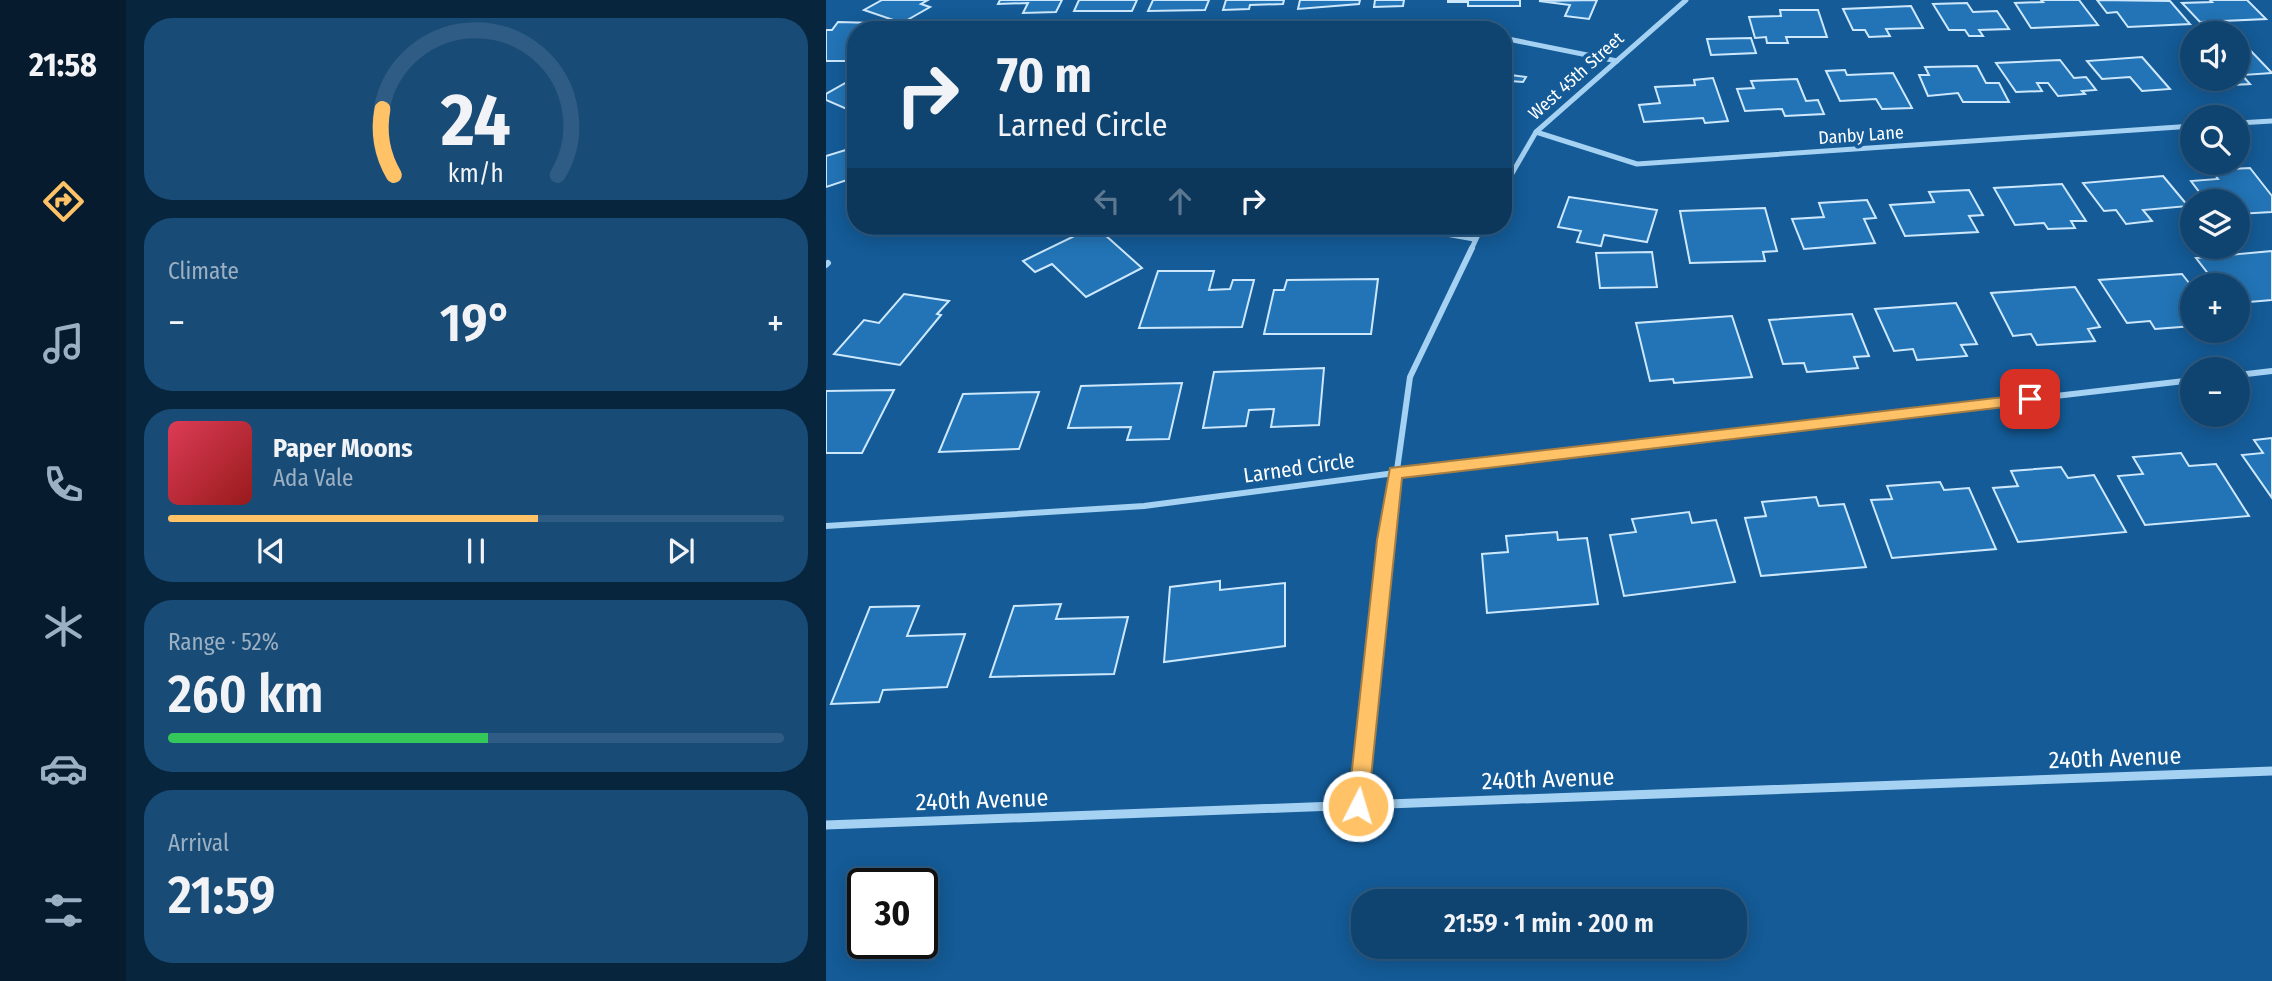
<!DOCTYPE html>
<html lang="en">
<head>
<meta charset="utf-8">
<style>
	body { margin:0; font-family:"Fira Sans Condensed",sans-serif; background:#184b76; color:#f1f3f6; height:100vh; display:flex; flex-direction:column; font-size:26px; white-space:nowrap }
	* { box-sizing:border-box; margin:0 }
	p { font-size:23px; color:#9bb0c3 }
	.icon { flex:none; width:38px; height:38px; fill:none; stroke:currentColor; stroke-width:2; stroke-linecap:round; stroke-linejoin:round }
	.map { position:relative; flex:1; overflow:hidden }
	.drawer { display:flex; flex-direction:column; gap:18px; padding:18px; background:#08253e; width:700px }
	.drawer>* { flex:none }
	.hud { position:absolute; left:21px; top:21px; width:665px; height:214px; border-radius:28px; box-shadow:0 4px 18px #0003,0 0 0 2px #2f5c84; background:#0f4471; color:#f1f3f6; overflow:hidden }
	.fabs { position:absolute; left:1354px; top:21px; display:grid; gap:14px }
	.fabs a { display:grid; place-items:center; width:70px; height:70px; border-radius:50%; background:#0f4471; box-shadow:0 4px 18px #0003,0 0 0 2px #2f5c84; font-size:35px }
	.speed { position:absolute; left:21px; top:868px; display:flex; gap:14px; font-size:35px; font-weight:700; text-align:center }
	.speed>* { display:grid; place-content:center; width:91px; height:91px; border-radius:50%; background:#0f4471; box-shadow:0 4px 18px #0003,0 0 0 2px #2f5c84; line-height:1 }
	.speed .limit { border:4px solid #111; border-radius:10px; background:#fff; color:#111 }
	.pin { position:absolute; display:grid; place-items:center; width:60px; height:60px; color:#fff; margin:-30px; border-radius:14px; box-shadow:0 4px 10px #0006 }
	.me { position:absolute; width:77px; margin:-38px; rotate:5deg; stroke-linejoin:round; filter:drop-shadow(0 0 5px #0008) }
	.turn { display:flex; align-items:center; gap:24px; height:147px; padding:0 35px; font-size:32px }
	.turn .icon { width:91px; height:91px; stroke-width:2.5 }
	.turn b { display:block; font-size:49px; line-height:60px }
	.lanes { display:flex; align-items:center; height:66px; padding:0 35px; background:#0003; justify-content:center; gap:35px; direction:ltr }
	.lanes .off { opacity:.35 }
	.big { font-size:52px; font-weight:600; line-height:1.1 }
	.drawer .widget { flex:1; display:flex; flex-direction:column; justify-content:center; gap:10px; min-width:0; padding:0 24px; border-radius:28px; background:#184b76 }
	.drawer .dial { align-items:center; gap:0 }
	.dial svg { height:182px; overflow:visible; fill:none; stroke:#2f5c84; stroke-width:7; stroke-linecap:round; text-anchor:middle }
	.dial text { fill:#f1f3f6; stroke:none }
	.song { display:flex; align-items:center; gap:21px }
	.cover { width:84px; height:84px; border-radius:10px; background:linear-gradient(135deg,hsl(350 70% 55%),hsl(0 70% 35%)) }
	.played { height:7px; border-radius:4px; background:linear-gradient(90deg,#ffc267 60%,#2f5c84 60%) }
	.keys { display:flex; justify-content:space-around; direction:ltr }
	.heat { display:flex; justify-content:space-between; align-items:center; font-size:38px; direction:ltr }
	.charge { height:10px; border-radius:5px; background:linear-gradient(90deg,#34c759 52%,#2f5c84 0) }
	.trip { position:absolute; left:525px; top:889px; width:396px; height:70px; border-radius:28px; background:#0f4471; box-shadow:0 4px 18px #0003,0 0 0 2px #2f5c84; font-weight:600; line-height:70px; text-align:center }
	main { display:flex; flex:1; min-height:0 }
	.tab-bar { display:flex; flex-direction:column; width:126px; justify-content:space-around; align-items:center; background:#061b2d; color:#9bb0c3 }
	.tab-bar .icon { width:49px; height:49px }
	.tab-bar .on { color:#ffc267 }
	.tab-bar b { font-size:32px; color:#f1f3f6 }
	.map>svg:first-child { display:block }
</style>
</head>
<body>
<main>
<nav class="tab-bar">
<b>21:58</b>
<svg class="icon on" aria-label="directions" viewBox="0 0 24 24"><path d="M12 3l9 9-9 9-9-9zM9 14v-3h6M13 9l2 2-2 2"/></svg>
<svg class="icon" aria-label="music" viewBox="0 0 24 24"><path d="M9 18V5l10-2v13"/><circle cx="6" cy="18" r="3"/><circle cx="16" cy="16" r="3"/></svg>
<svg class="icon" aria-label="phone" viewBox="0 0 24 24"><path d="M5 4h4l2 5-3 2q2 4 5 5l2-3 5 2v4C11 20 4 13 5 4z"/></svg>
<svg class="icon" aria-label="climate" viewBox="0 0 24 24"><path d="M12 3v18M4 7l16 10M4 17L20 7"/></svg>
<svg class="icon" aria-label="car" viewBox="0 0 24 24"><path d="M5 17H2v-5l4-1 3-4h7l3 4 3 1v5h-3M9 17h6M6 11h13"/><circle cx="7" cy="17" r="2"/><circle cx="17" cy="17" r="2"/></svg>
<svg class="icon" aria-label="filters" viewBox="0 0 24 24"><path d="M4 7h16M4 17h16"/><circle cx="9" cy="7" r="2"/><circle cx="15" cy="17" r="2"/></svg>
</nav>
<section class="drawer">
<div class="widget dial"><svg viewBox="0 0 100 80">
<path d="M14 69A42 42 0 1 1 86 69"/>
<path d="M14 69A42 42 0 0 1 9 40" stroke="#ffc267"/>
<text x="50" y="56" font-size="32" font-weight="700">24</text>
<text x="50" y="72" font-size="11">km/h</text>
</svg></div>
<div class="widget"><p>Climate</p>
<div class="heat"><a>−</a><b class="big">19°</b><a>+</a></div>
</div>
<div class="widget">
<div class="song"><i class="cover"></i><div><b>Paper Moons</b><p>Ada Vale</p></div></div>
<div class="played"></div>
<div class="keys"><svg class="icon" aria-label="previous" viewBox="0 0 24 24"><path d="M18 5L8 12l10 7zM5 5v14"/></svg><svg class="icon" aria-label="pause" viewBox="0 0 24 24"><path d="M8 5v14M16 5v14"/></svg><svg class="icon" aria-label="next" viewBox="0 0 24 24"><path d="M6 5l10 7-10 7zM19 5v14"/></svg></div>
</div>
<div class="widget"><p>Range · 52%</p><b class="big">260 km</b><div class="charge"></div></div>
<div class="widget"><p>Arrival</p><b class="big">21:59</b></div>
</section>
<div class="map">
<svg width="1446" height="981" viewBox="0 0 1446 981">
	<rect width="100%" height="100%" fill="#145b97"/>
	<g fill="#2274b6" stroke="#cde8fd" stroke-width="2">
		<path d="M56,0H102L95,4L104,7L76,23L38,10Z"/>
		<path d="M174,0H236L230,12L197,13L202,3L172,4Z"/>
		<path d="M253,0H311L306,11H248Z"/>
		<path d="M327,0H383L379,10L322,11Z"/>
		<path d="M400,0H458L457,4L424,5L423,9L397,10Z"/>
		<path d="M474,0H534L533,4L472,9Z"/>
		<path d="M549,0H578L577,6L548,7Z"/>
		<path d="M622,0H694V6H642V2H622Z"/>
		<path d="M771,0L763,19L739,16L744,5L713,1Z"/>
		<path d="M1215,0H1253L1272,25L1205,28L1189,3L1217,2Z"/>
		<path d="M1271,0L1344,1L1364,24L1302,27L1291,12L1281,13Z"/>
		<path d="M1384,0H1421L1440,19L1374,22L1356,3L1386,2Z"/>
		<path d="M1141,3L1147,12L1171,11L1183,29L1153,30L1157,36H1143L1139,30H1123L1107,4Z"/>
		<path d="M1085,6L1097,28L1060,29L1064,36L1043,37L1039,30H1027L1017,9Z"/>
		<path d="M954,10H992L1001,37H960L962,43H941L940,37L929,38L923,17L955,16Z"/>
		<path d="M12,22L48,23L43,30H30V61H0V30H6Z"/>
		<path d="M925,38L930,53L885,55L881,39Z"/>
		<path d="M1422,48L1446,73L1416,75L1424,84L1388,86L1381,79H1412V49Z"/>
		<path d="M1316,57L1344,89L1316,91L1304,77L1276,79L1261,61Z"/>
		<path d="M1234,60L1248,78L1260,77L1270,90L1256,91L1259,94L1232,96L1222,83H1211L1216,91L1190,92L1170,63Z"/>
		<path d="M1151,66L1160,83H1173L1183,102H1137L1132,93L1102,96L1093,75H1103L1099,67Z"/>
		<path d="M1019,70L1021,75L1067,73L1086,108L1056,109L1050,99L1014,101L1000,71Z"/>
		<path d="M677,74L700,77L697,82L684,81L677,97Z"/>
		<path d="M30,77V113L0,100V94Z"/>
		<path d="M887,78L902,121L879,123L877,118L818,122L813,105L834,103L829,87L869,85L868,80Z"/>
		<path d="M971,79L980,101L992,100L998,114L959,116L956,109L919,111L911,89L928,88L925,81Z"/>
		<path d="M23,149L30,164V177L0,187V156Z"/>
		<path d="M1424,168L1446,196V212L1412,214V201H1380L1365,181L1392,179L1385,170Z"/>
		<path d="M1337,176L1362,206L1317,210L1326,221L1300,224L1290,210L1278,211L1257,183Z"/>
		<path d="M1236,184L1260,221H1245L1249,228L1222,229L1218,223L1189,225L1168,188Z"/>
		<path d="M1143,190L1157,215L1143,216L1152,232L1079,236L1064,205L1108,202L1103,192Z"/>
		<path d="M743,197L831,210L821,242L778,235L775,246L751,242L755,231L732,227Z"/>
		<path d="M1041,200L1050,218L1038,219L1049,243L978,249L966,219L998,217L993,203Z"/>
		<path d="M939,208L951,251L937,252L939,261L864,263L854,211Z"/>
		<path d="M269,226L316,268L260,297L226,264L209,272L197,261Z"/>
		<path d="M1446,251V300L1412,303V285H1391L1370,258Z"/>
		<path d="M826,252L831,287L774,288L770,253Z"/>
		<path d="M332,271H388L383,290L404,289L407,280H428L416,327L313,328Z"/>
		<path d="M1356,274L1367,288V326L1329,329L1324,321L1301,323L1273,280Z"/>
		<path d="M552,279L545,334H438L448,290H458L461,280Z"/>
		<path d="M1249,287L1274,327L1262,329L1269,341L1211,345L1205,334L1187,336L1165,293Z"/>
		<path d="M78,294L123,301L111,314L115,315L74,365L8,354L38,320L53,323Z"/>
		<path d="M1130,303L1151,344L1135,345L1141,356L1091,360L1087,349L1068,351L1049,309Z"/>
		<path d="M1026,314L1043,356L1028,357L1032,368L981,372L978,363L957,364L943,320Z"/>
		<path d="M906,316L926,377L848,383L847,379L824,381L810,323Z"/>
		<path d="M498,368L493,425L445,427L448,409L423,410L420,426L377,428L388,372Z"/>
		<path d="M356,383L343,439L301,440L305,427L242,428L255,386Z"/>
		<path d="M68,390L36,453H0V391Z"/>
		<path d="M213,392L193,449L113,452L137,394Z"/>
		<path d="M1446,438V498L1416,455L1437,453L1428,440Z"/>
		<path d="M1355,453L1363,466L1390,464L1423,516L1319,525L1292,476L1317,474L1307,457Z"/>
		<path d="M1235,467L1242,478L1268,475L1300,532L1192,542L1167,488L1192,486L1185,471Z"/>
		<path d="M1114,482L1118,490L1143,488L1170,549L1066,558L1045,500L1066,499L1061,486Z"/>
		<path d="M990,497L993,506L1018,504L1040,567L935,576L919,518L940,516L936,502Z"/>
		<path d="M863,512L866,523L890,520L909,582L798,596L784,535L810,532L806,519Z"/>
		<path d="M731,532L732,540L761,538L772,604L661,613L656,554L682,552L680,536Z"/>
		<path d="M394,581V590L459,583V646L338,662L344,587Z"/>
		<path d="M235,604L230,619L302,617L288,674L164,677L188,606Z"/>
		<path d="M93,606L81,636L139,634L121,687L57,690L53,702L5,704L44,607Z"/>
	</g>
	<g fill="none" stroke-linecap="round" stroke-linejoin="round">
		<g stroke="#a5d1f2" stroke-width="5">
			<path d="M677,38L791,61"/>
			<path d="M1412,123L1446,121"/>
			<path d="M710,132L811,164L1367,126"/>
			<path d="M677,189L710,132L860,0"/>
			<path d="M534,226L592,229L648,239"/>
			<path d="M645,250L656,226"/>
		</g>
		<g stroke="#a5d1f2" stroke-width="6">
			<path d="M0,265L2,263"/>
			<path d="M1412,375L1446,371"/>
			<path d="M0,526L318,506L569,473L1367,380"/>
			<path d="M557,570L584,377L646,248"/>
		</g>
		<g stroke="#a5d1f2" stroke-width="9">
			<path d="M532,806L557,568"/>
			<path d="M0,825L1446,771"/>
		</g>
	</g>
	<path fill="#ffc267" stroke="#a67e43" stroke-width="2" d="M1204,394L1211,399L1204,404L576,478L542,806L539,812L532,815L525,812L522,806L551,540L564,468Z"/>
	<g text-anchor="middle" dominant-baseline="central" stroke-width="7" stroke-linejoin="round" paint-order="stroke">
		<g font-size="18" fill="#fff" stroke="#145b97">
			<text transform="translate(750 76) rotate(-42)">West 45th Street</text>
			<text transform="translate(1035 135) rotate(-4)">Danby Lane</text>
		</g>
		<g font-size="21" fill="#fff" stroke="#145b97">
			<text transform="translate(473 468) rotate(-8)">Larned Circle</text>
		</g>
		<g font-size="24" fill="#fff" stroke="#145b97">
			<text transform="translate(1289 758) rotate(-2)">240th Avenue</text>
			<text transform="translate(722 779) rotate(-2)">240th Avenue</text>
			<text transform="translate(156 800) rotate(-2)">240th Avenue</text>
		</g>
	</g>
</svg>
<div class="fabs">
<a><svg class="icon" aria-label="sound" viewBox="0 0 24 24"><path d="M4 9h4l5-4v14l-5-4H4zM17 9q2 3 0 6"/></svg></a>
<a><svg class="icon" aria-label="search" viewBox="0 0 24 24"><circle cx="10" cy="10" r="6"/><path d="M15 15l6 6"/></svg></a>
<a><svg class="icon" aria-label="layers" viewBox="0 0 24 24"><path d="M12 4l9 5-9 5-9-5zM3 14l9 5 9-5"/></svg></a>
<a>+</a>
<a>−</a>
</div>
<div class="speed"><div class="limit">30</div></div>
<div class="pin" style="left:1204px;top:399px;background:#d93025"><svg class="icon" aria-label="arrive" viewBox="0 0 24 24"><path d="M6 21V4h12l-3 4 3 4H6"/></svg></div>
<svg class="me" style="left:532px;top:806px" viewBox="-20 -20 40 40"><circle r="17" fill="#ffc267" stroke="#fff" stroke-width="3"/><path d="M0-11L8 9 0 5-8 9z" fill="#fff"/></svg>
<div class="trip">21:59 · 1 min · 200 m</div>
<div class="hud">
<div class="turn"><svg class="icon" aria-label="right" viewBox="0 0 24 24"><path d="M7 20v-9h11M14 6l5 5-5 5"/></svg><div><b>70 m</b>Larned Circle</div></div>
<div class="lanes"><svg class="icon off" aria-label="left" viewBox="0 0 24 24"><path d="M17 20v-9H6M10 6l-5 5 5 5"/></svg><svg class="icon off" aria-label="ahead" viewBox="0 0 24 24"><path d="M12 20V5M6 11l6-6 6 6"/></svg><svg class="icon" aria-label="right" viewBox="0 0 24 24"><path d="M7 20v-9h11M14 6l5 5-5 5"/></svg></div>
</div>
</div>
</main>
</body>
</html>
